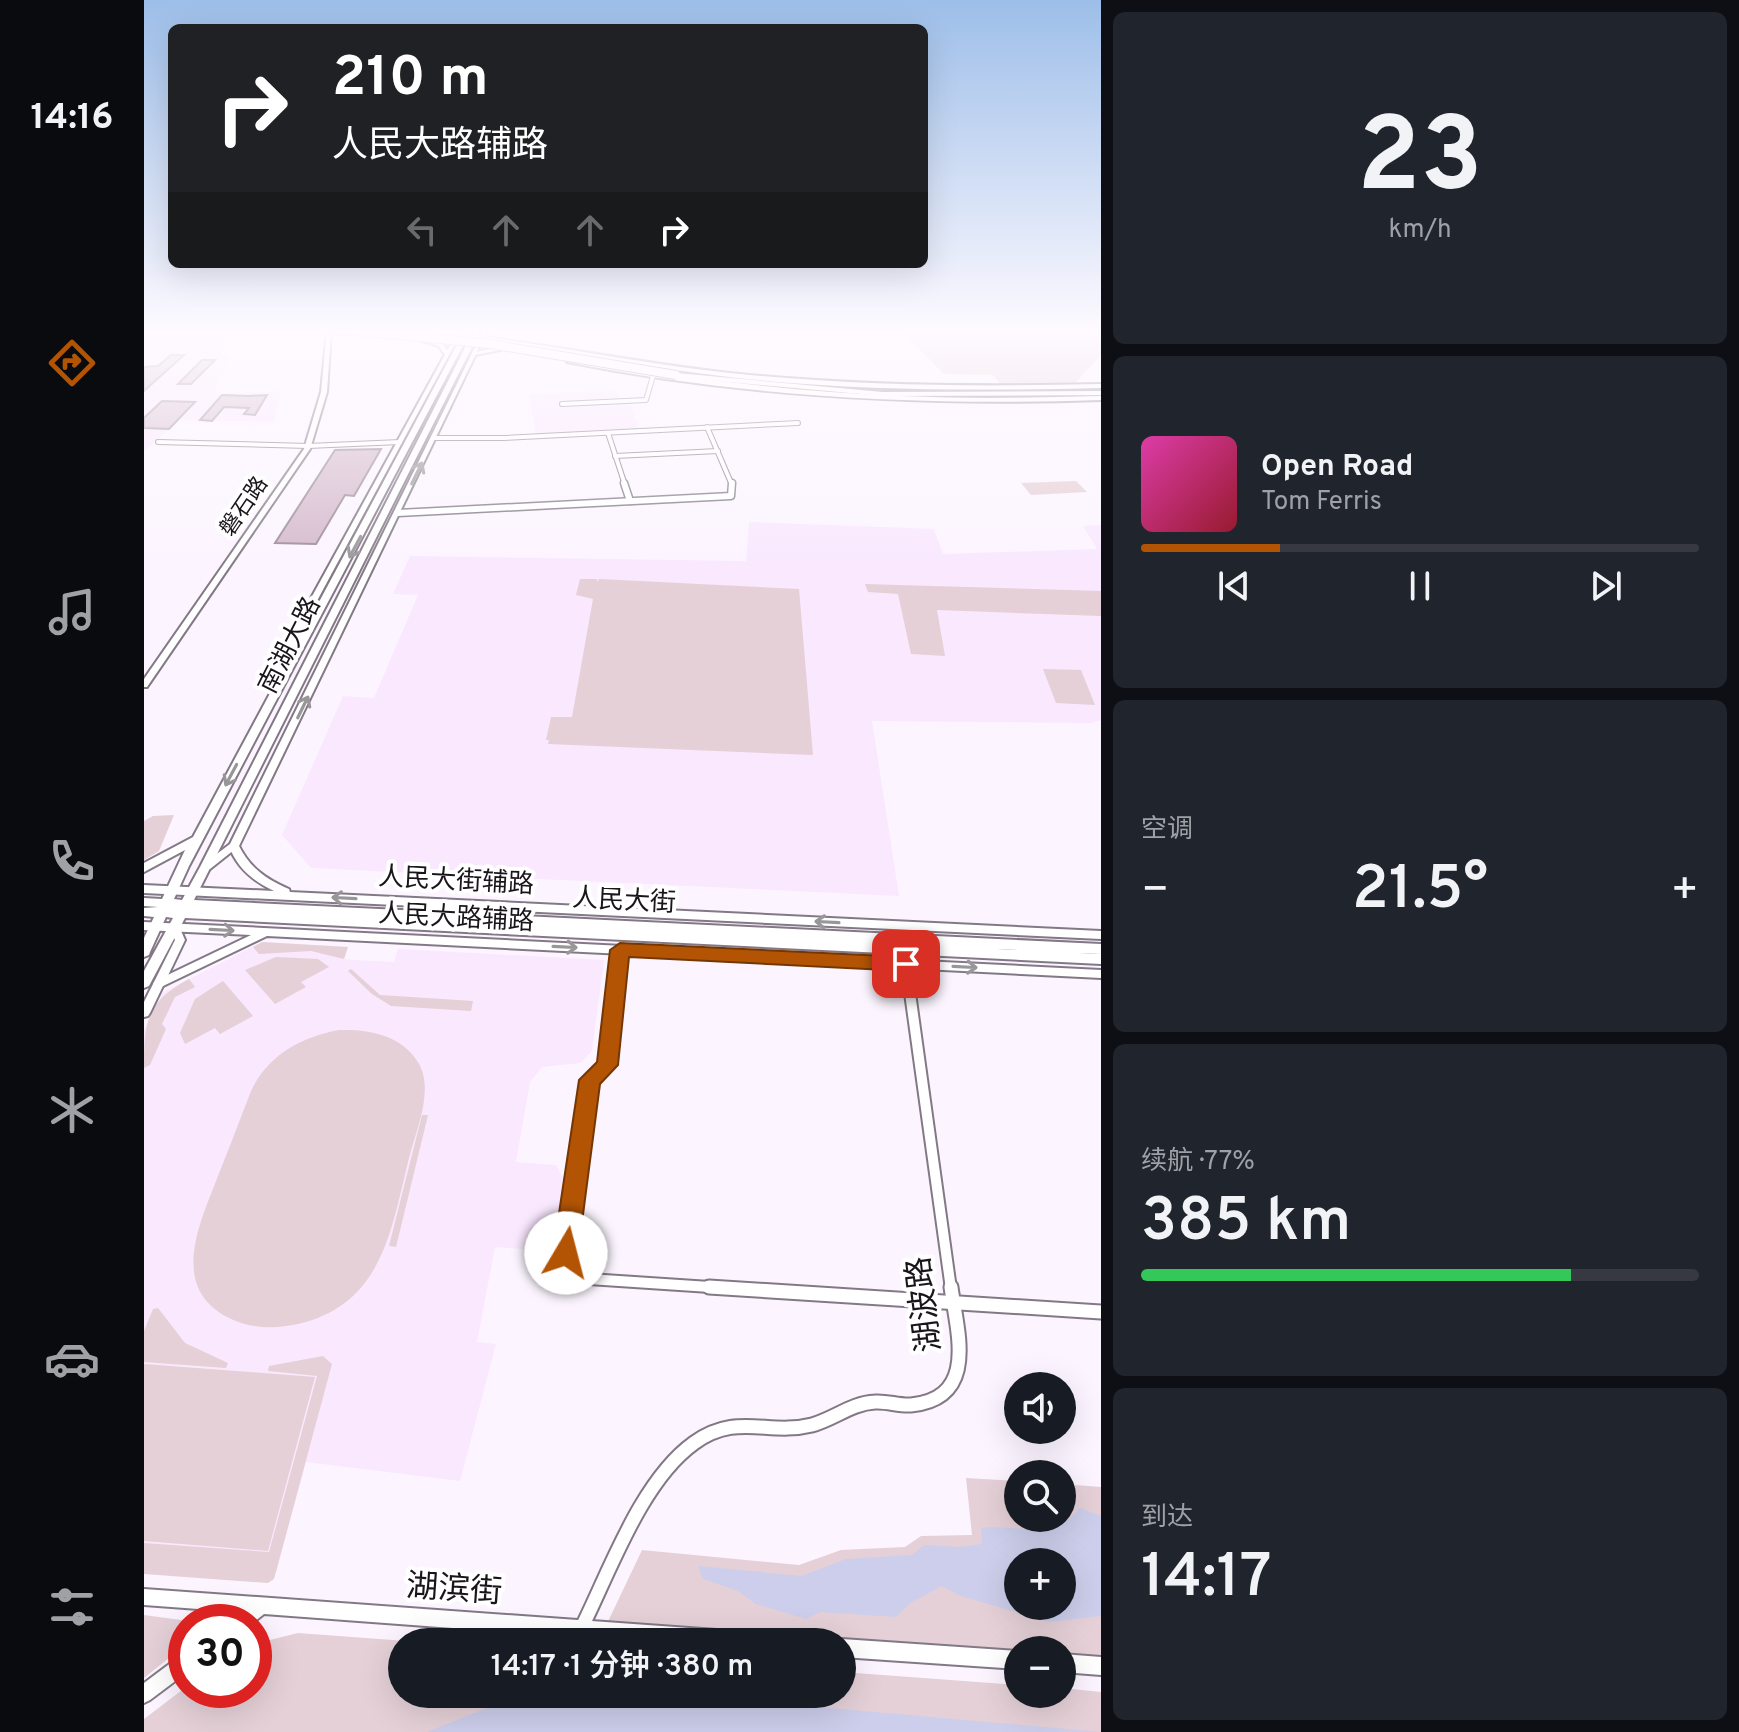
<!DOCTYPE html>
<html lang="zh">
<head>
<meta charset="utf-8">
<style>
	body { margin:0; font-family:Overpass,"Noto Sans SC",sans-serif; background:#20242c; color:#f1f3f6; height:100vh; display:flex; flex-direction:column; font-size:30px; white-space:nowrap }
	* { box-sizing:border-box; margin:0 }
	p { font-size:26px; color:#9ea1a6 }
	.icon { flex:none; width:44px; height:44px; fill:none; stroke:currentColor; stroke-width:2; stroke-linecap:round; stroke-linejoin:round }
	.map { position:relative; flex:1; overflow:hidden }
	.details { display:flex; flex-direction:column; gap:12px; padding:12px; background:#0d0f14; width:638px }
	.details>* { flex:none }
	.banner { position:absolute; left:24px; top:24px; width:760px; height:244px; border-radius:12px; box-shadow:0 8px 32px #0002; background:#202124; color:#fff; overflow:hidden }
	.tools { position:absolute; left:860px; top:1372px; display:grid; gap:16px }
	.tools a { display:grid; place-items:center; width:72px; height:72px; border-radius:50%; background:#171b24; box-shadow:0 8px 32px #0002; font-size:40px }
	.speed { position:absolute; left:24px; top:1604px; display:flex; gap:16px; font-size:40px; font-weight:700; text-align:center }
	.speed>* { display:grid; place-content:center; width:104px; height:104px; border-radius:50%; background:#171b24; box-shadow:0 8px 32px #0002; line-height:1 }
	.speed .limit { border:12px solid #d22; background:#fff; color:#111 }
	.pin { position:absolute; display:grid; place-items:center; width:68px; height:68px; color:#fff; margin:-34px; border-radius:16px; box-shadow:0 4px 12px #0006 }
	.me { position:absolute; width:88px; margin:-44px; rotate:8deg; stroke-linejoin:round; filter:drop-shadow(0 0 6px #0008) }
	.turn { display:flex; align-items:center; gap:28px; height:168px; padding:0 32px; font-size:36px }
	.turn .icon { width:104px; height:104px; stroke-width:2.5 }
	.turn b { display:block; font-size:56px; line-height:68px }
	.lanes { display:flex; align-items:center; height:76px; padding:0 32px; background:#0003; justify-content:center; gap:40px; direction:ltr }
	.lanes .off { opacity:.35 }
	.big { font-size:60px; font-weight:600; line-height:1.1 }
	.details .widget { flex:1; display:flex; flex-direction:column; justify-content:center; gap:12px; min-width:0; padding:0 28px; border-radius:12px; background:#20242c }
	.details .dial { align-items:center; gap:0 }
	.dial b { font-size:104px; line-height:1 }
	.song { display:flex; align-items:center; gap:24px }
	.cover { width:96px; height:96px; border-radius:12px; background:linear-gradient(135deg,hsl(320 70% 55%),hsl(350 70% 35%)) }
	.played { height:8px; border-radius:4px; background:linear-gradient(90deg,#b25404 25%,#363941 25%) }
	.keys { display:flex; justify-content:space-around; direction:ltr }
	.heat { display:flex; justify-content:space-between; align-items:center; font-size:44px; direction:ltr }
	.charge { height:12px; border-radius:6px; background:linear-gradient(90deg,#34c759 77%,#363941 0) }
	.trip { position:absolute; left:244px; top:1628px; width:468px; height:80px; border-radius:40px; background:#171b24; box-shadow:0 8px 32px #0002; font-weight:600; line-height:80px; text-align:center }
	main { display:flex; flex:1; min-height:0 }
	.tab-bar { display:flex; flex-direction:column; width:144px; justify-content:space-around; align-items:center; background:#090b0e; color:#9ea1a6 }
	.tab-bar .icon { width:56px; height:56px }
	.tab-bar .active { color:#b25404 }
	.tab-bar b { font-size:36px; color:#f1f3f6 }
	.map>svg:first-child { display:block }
</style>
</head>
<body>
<main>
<nav class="tab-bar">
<b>14:16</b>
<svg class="icon active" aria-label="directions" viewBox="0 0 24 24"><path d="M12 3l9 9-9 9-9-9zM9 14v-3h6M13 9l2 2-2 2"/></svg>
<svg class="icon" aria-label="music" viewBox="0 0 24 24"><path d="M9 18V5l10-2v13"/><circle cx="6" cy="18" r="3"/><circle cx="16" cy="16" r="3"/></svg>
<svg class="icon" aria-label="phone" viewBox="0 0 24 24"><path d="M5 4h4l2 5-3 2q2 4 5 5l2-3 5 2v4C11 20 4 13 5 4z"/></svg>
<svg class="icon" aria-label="climate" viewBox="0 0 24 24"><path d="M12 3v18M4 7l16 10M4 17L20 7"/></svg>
<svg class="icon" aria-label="car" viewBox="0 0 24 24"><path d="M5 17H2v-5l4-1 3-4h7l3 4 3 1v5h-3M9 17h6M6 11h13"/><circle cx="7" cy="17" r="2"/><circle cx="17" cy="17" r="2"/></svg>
<svg class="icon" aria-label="filters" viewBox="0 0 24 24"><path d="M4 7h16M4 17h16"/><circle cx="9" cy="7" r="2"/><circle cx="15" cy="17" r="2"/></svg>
</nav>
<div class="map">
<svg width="957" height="1732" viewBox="0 0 957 1732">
	<rect width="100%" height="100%" fill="#fcf5ff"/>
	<g fill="#f9e8fe">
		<path d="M0,330L85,332L76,355H85L80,374L75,375L70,394L137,391L130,422L35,420L0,451Z"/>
		<path d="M472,390L475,399L484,398L495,430L392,434L385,394Z"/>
		<path d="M605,522L790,529L799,554L953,549L939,526L957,525V720L947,723L728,721L755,896L167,868L138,835L199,696L230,698L274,595L249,594L266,556L602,561Z"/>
		<path d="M118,942L204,947L200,959L210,960L250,962L254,949L460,960L448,1051L436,1063L398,1067L386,1082L372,1162L412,1165L419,1178L408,1251L351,1247L333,1342L352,1344L316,1481L162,1462L132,1573L0,1563V1030L18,993Z"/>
	</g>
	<g fill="#e5d0d7" fill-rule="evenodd">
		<path d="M745,329H957V355L931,383L858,386L849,375L800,374L758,332Z"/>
		<path d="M932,481L943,492L887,495L877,483Z"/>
		<path d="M436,579H453V582L455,579L655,589L669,755L404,744L405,740H402L407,717H428L449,599L432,595Z"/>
		<path d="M721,584L957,591V616L793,610L801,656L767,654L754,594L724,592Z"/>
		<path d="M899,669L937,670L951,705L912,703Z"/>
		<path d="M30,815L15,851L0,860V821L9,816Z"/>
		<path d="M118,942L204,947L200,959L167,951L115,954L109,947Z"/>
		<path d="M132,957L174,959L185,967L157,982L162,987L131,1004L101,970Z"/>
		<path d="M207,969L236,995L329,1001L327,1011L247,1006L228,994L204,971Z"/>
		<path d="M45,979L51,987L31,997L18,1024L22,1029L6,1065L0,1068C0,1022 2,1002 45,979Z"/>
		<path d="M79,981L109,1016L76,1034L71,1028L41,1044L36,1033L51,999Z"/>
		<path d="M195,1030C225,1029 259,1035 275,1064C290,1091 272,1130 265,1158C247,1230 239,1304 154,1324C131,1329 105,1329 83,1317C25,1286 56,1223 74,1176C85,1148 96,1120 107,1091C124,1055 157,1037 195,1030Z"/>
		<path d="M278,1115H284L252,1247L245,1246Z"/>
		<path d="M14,1308L41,1343L84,1363L82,1368L0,1362V1331L9,1309Z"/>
		<path d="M179,1356L188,1364L130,1579L124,1583L0,1574V1543L125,1552L173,1376L124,1371L125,1366Z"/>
		<path d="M0,1364L171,1377L124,1551L0,1541Z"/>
		<path d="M822,1478L874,1481V1518H918V1484L957,1487V1669L918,1666V1650H874V1663L698,1642H596L459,1632L498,1550L655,1565L697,1550L761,1547L777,1536L828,1535ZM874,1562H918V1606H874Z"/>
		<path d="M0,1615L52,1622H42V1644L0,1678Z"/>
		<path d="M154,1633L276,1642H258V1694H698V1672L874,1685V1694H918V1688L957,1692V1732H0V1719L42,1687V1690H110V1644Z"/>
	</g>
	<g fill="#ccceeb" fill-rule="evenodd">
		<path d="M936,1508L957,1516V1616L905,1622L817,1596L798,1586L766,1603L752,1617L676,1612L662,1619L612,1604L594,1591L559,1579L554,1566L658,1576L702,1559L768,1555L780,1545L816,1547L838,1544L837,1528C873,1524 909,1541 936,1508ZM874,1562H918V1606H874Z"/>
		<path d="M460,1694L594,1700L957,1732H283L370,1697Z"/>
	</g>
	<g fill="#d5bacc" stroke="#9c8d97" stroke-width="2">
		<path d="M27,355H40L0,391V367L14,366Z"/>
		<path d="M58,360H71L47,384H34Z"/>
		<path d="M78,395L104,396L123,395L111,415L100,414L105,408L80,407L68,421L56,420Z"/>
		<path d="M18,401L51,402L25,429L0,428V418Z"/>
		<path d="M237,449L210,496L201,495L172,544L131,543L191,450Z"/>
	</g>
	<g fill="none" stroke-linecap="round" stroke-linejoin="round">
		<g stroke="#837986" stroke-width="6">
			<g id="minor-far3">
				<path d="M418,404L502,400L509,376"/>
				<path d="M563,427L588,485"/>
				<path d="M464,433L481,485"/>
				<path d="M290,438H359L654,423"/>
				<path d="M14,442L164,446L256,442"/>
				<path d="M471,456L574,451"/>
			</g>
		</g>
		<g stroke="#837986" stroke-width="9">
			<g id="minor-far2">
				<path d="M480,483L486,501"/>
				<path d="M254,513L587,496L588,483"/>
			</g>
		</g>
		<g stroke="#837986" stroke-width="14">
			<g id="minor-far1">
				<path d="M476,950L464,1065L446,1080L422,1253L445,1279L596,1289"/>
				<path d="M762,964L807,1289"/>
			</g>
		</g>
		<g stroke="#837986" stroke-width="17">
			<g id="minor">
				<path d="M565,1287L957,1312"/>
				<path d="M437,1629C466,1571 497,1481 550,1443C593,1412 624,1436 668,1425C690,1419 708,1403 731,1402C743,1401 755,1406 767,1405C835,1398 813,1332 807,1287"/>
			</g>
		</g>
		<g stroke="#837986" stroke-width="4">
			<g id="tertiary">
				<path d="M315,329H319L152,640L149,665L145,667H142L141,665L144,640Z"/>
				<path d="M340,329H344L95,846L66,869H58L57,867L58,865L86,844Z"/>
				<path d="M183,330L187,331L183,392L166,449L3,687H0V679L160,449L177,392Z"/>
				<path d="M30,923L34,924L41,940L6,1013L4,1016L0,1017V1002L31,940L25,927Z"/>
				<path d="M0,1589L615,1633L621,1636L624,1642H497L120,1614L110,1622H87L90,1616L95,1612L0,1605Z"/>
				<path d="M698,1639L874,1651V1669L698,1657V1642H692Z"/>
				<path d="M42,1653V1673L6,1700L0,1703V1683L36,1656Z"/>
				<path d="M918,1654L957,1657V1675L918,1672Z"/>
			</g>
		</g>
		<g stroke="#837986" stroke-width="4">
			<g id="secondary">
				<path d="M90,843L94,844C105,867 121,879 145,889L146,892L957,931V939L0,893V885L130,891C109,881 93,868 85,846Z"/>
				<path d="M0,922L957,970V978L123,936L15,988L11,987L9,984L11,981L107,935L0,930Z"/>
			</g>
		</g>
		<g stroke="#837986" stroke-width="4">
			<g id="primary">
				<path d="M165,329H185L207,333L204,335Z"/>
				<path d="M253,329H275L319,334L323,330L326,332L325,335H328L331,329H337L334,336C418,347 502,364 586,373C709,386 833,387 957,384V388C833,391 709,391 585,377C500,367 417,350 332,339L50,900L957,944V954L45,910L957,954V964L41,918L5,986L0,988V971L29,918L22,917L6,952L5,955L0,957V938L10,917L0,916V908L14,907L0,906V898L18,899L41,850L0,872V863L49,837L317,337ZM323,338H326L56,867L38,900L30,899L45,866Z"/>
				<path d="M277,337L299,344L306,354L301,355L295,346L275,340Z"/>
				<path d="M354,347L356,350L331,355L328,353Z"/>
				<path d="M425,359C535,377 645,392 757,396C824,399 890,398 957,396V400C778,406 598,397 423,362Z"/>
			</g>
		</g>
		<g stroke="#837986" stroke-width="4">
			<path id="trunk" d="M532,373L739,392L957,391V395L739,396L529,377V373Z"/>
		</g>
		<use href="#minor-far3" stroke="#fff" stroke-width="4"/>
		<use href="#minor-far2" stroke="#fff" stroke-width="6"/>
		<use href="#minor-far1" stroke="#fff" stroke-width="10"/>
		<use href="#minor" stroke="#fff" stroke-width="13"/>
		<use href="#tertiary" fill="#fff" fill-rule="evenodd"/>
		<use href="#secondary" fill="#fff" fill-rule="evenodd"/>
		<use href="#primary" fill="#fff" fill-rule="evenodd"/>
		<use href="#trunk" fill="#fff" fill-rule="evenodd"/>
		<g stroke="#837986" stroke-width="10" stroke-linecap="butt">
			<path id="trunk-bridge" d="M194,329L346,344L532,375"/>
		</g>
		<use href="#trunk-bridge" stroke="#fff" stroke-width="8"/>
	</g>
	<defs><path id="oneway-shaft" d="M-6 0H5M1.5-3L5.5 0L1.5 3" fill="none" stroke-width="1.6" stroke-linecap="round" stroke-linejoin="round" transform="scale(2)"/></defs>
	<g stroke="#989698">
		<use href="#oneway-shaft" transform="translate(273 473) rotate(-64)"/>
		<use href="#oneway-shaft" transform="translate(211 547) rotate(118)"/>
		<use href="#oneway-shaft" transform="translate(159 707) rotate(-64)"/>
		<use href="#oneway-shaft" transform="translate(87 775) rotate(118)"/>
		<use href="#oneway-shaft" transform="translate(200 898) rotate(-177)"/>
		<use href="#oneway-shaft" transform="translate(683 922) rotate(-177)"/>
		<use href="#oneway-shaft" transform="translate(78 930) rotate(3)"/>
		<use href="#oneway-shaft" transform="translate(421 947) rotate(3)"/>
		<use href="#oneway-shaft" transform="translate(821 967) rotate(3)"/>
	</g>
	<linearGradient id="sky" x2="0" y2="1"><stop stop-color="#9dbee9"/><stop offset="0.58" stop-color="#fefaff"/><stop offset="1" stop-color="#fefaff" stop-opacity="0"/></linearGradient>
	<rect width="957" height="572" fill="url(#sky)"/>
	<path fill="#b25404" stroke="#743703" stroke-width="2" d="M476,943L762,957L772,964L762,971L485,957L474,1065L456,1084L434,1253L430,1261L422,1264L413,1261L409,1253L435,1080L453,1062L466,950Z"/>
	<g text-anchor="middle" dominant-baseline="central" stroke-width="8" stroke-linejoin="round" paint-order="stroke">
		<g font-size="22" fill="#19151a" stroke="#fff">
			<text transform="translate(101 507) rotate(-56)">磐石路</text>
		</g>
		<g font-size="26" fill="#19151a" stroke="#fff">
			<text transform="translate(147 646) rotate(-63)">南湖大路</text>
			<text transform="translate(312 882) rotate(3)">人民大街辅路</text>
			<text transform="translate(480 902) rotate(3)">人民大街</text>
			<text transform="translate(312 919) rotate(3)">人民大路辅路</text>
		</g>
		<g font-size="32" fill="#19151a" stroke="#fff">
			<text transform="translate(782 1304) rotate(-97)">湖波路</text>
			<text transform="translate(310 1591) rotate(4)">湖滨街</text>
		</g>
	</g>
</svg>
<div class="tools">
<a><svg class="icon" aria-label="sound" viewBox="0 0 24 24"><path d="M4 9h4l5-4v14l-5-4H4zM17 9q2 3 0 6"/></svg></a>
<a><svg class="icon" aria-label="search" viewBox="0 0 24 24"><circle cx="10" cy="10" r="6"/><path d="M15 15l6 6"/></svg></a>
<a>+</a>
<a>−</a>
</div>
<div class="speed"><div class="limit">30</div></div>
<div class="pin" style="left:762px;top:964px;background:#d93025"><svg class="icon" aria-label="arrive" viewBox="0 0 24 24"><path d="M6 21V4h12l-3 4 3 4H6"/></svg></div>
<svg class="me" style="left:422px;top:1253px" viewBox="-20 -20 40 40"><circle r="19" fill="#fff"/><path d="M0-13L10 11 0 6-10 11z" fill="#b25404"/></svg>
<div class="trip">14:17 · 1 分钟 · 380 m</div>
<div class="banner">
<div class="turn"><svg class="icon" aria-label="right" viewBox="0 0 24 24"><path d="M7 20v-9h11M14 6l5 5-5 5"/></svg><div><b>210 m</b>人民大路辅路</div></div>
<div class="lanes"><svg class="icon off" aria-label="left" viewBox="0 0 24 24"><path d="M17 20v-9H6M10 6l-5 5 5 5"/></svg><svg class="icon off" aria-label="ahead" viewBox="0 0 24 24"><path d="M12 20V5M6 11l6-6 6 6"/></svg><svg class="icon off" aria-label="ahead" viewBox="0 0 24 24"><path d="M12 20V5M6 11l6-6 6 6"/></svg><svg class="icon" aria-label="right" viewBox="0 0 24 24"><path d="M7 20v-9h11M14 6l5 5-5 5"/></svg></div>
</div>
</div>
<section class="details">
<div class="widget dial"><b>23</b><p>km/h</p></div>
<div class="widget">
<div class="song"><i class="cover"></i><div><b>Open Road</b><p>Tom Ferris</p></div></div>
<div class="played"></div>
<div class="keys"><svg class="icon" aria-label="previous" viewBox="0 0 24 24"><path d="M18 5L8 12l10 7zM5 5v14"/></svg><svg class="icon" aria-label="pause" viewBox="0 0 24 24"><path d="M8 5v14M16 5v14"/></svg><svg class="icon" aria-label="next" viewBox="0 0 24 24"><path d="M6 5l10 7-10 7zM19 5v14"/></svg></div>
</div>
<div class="widget"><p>空调</p>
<div class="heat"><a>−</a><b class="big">21.5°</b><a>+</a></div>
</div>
<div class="widget"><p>续航 · 77%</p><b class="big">385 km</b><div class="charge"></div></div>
<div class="widget"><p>到达</p><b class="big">14:17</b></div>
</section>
</main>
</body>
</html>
